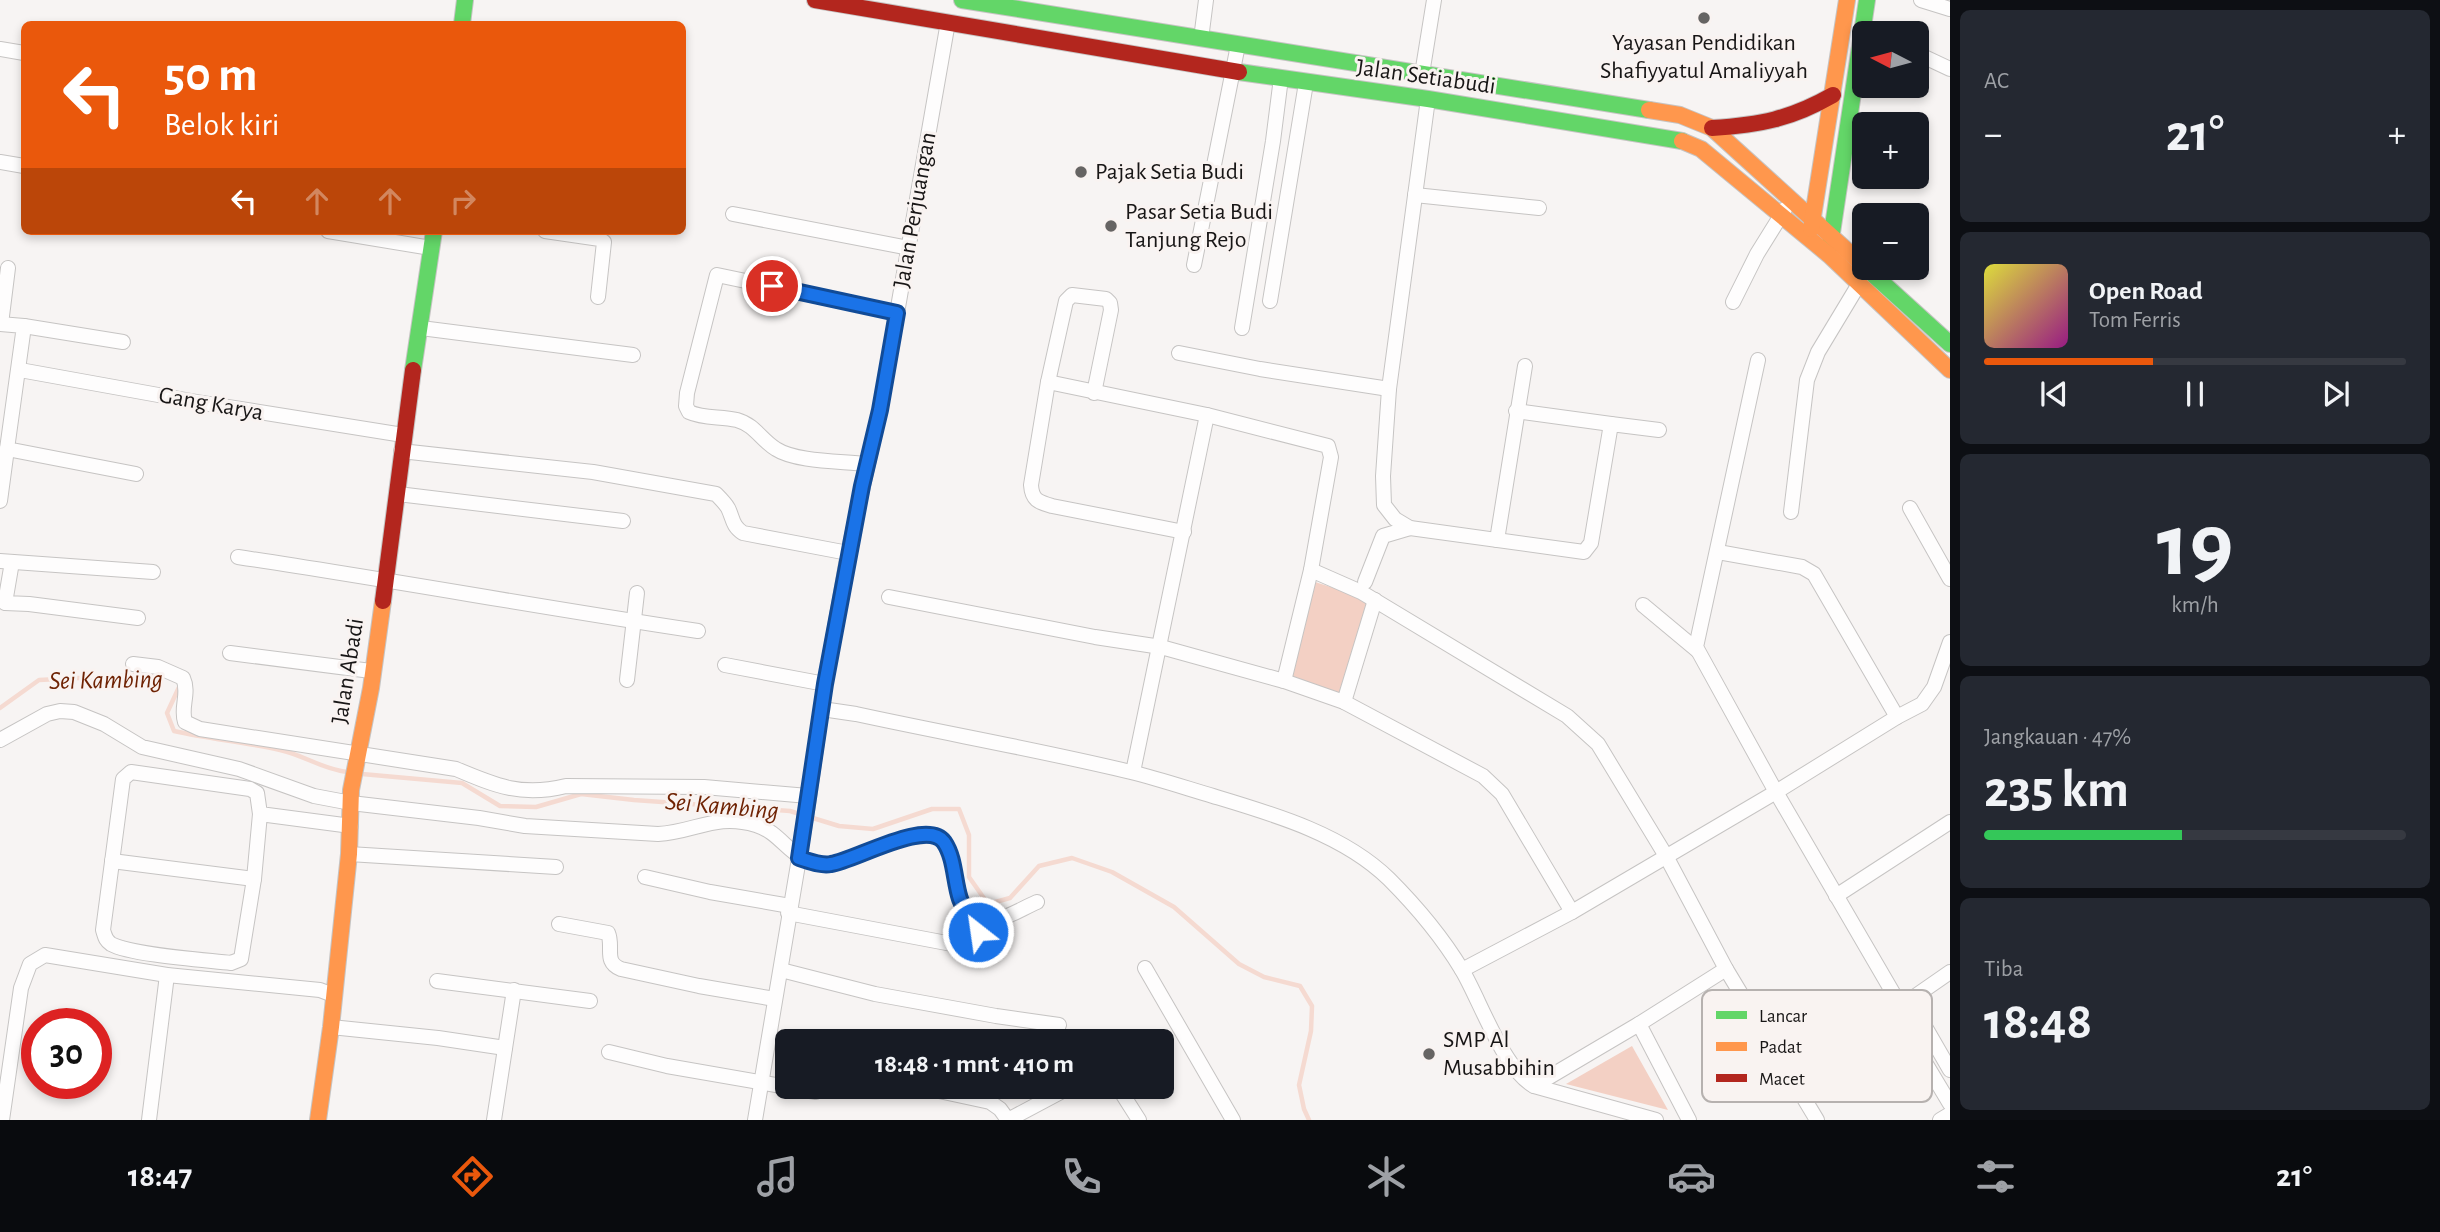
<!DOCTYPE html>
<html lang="id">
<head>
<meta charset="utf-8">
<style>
	body { margin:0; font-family:"Alegreya Sans",sans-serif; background:#242831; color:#f1f3f6; height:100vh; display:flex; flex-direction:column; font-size:26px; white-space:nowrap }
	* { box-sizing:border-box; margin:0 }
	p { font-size:23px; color:#9ea1a6 }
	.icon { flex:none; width:38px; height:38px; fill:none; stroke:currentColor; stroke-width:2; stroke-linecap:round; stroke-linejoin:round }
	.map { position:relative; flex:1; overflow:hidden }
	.drawer { display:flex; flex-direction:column; gap:10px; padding:10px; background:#0d0f14; width:490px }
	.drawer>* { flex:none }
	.hud { position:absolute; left:21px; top:21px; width:665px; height:214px; border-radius:10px; box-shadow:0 4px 10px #0003; background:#ea580c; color:#fff; overflow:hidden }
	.needle { width:46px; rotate:276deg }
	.fabs { position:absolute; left:1852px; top:21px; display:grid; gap:14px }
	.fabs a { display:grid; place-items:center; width:77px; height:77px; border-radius:10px; background:#171b24; box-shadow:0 4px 10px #0003; font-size:35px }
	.speed { position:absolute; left:21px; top:1008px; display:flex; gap:14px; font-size:35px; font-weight:700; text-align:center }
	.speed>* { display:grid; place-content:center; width:91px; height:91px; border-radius:50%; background:#171b24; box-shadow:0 4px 10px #0003; line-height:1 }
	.speed .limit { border:10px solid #d22; background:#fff; color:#111 }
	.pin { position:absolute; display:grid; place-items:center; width:60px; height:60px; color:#fff; margin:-30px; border:4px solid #fff; border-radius:50%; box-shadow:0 2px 7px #0007 }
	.me { position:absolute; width:77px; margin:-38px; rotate:330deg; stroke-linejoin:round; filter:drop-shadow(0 0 5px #0008) }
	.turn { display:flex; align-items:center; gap:24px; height:147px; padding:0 28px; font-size:32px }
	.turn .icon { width:91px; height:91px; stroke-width:2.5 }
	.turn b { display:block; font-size:49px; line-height:60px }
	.lanes { display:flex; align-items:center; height:66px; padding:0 28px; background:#0003; justify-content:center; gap:35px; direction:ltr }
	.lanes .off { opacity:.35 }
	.big { font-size:52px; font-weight:600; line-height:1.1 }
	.drawer .card { flex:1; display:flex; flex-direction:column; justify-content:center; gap:10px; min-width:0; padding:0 24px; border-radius:10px; background:#242831 }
	.drawer .dial { align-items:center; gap:0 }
	.dial b { font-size:91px; line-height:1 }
	.song { display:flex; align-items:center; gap:21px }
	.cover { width:84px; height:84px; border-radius:10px; background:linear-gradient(135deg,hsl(60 70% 55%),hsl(310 70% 35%)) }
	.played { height:7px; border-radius:4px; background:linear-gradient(90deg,#ea580c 40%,#363941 40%) }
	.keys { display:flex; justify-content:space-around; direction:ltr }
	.heat { display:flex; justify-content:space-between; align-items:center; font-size:38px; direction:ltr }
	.charge { height:10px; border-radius:5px; background:linear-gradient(90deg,#34c759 47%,#363941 0) }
	.trip { position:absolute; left:775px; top:1029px; width:399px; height:70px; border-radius:10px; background:#171b24; box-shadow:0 4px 10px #0003; font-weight:600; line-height:70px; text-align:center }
	.menu { display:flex; height:112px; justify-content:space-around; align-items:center; background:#090b0e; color:#9ea1a6 }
	.menu .icon { width:49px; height:49px }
	.menu .active { color:#ea580c }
	.menu b { font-size:32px; color:#f1f3f6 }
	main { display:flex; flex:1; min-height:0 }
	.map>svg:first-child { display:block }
</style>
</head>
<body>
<main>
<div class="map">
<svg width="1950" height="1120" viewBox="0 0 1950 1120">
	<rect width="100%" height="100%" fill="#f7f4f3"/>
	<g fill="#f3d0c4">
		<path d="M1312,581L1371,600L1344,698L1288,681Z"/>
		<path d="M1632,1046L1668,1110L1566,1084Z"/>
	</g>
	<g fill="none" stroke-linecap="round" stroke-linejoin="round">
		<g stroke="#f5dad1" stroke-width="4.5">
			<path d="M180,685L167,713L174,731C209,739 245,742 280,750C304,755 321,769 347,772"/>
			<path d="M0,708L39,680L160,674"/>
			<path d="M362,774L462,783L500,806L536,807L581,794L634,800L790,811L839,826L873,829L932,809H959L969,835V877L988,904L1010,898L1039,866L1072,858L1112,872L1174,907L1239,964L1264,977L1300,986L1312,1006L1311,1031L1299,1085L1304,1109L1309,1120"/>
		</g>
		<g stroke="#c6c4c3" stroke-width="16">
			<g id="street">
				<path d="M1921,0L1950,9"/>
				<path d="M1201,39L1206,0"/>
				<path d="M0,49L24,53"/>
				<path d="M1916,53L1950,69"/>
				<path d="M1422,74L1434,0"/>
				<path d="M1428,99L1389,389L1383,476L1384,505L1395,519L1410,528L1584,552L1591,543L1611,424L1659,430"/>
				<path d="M0,162L24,166"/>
				<path d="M1415,195L1539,208"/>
				<path d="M733,214L909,248"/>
				<path d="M328,231L431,248"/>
				<path d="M545,231L600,239L604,242L598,297"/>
				<path d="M1194,265L1238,45"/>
				<path d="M1270,301L1306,83"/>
				<path d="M1733,302L1757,254L1785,209"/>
				<path d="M0,324L24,326L7,449L136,474"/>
				<path d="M1,324L8,268"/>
				<path d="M24,326L123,342"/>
				<path d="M421,328L633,355"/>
				<path d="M1242,328L1273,141L1281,78"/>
				<path d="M1179,353L1260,369L1389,389"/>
				<path d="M1758,360L1696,647L1776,792L1903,1010L1905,1029L1950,1104"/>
				<path d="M20,370L197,402L403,435"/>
				<path d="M1048,382L1207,415L1328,446L1331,457L1311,570L1284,681"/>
				<path d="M1094,393L1111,310L1110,303L1106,299L1072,295L1066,301L1048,382L1031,485C1032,500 1038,502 1052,506L1184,532"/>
				<path d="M1516,411L1611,424"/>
				<path d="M401,451L593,472L716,494C720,498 725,503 728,508C733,518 732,526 743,533L848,553"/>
				<path d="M866,464C842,461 796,462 776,449C761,440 755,425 737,420C721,416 704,419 689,412L686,406L687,393L717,275L897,313"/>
				<path d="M398,494L623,521"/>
				<path d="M0,501L7,449"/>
				<path d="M1910,508L1950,579"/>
				<path d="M1791,512L1807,380L1818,352L1859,284"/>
				<path d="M1497,540L1525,366"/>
				<path d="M1718,552L1802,567L1814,574L1897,717"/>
				<path d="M238,557C392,580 544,608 698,631"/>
				<path d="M0,561L153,572"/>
				<path d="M12,562L5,603L29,604L138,618"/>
				<path d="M1311,570L1361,592L1567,716L1598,744L1666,856L1726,969L1817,1120"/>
				<path d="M1365,582L1383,536L1410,528"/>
				<path d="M889,597L1095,637L1161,647L1284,681L1344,702L1483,776L1502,794L1572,912"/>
				<path d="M1643,605L1697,650"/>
				<path d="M230,653L371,671"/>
				<path d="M133,664L158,667L183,678C190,693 180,707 185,722L200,729L456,769C496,786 522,797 566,786L704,787L808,796"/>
				<path d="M725,665L825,684"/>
				<path d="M627,680L637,593"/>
				<path d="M1344,702L1375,600"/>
				<path d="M822,709L856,714C948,734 1040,750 1131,772C1159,779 1186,788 1213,796C1273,814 1343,834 1389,879C1416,906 1442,937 1462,970C1480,1000 1503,1069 1534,1086L1656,1120"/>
				<path d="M0,740L47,714L60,711L74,712L104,724L142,747L239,769L314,796L351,803L479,818L525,826L658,834C696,832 715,813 756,825C786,834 791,867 832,864L905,838L934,835C966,846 944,930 992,921C1008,918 1023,908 1037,902"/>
				<path d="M1133,772L1207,415"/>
				<path d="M260,814L254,879L241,959L231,963C205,960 131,955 111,944C105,940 105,936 103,930L123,779L131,772L250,789L257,793L260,814L351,826"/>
				<path d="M349,854L556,867"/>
				<path d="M112,861L254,879"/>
				<path d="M645,877L710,892L790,906"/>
				<path d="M1836,896L1950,822"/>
				<path d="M788,913L973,948L978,945L979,935L973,917"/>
				<path d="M559,924L608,933C614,947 603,962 621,969L699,986L775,999"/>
				<path d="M1145,968L1233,1120"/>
				<path d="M781,970L875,994L996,1016L1059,1025"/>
				<path d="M1462,970L1572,912L1776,792L1897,717L1922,704L1934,687L1950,642"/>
				<path d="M437,981L590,1001"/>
				<path d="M1901,1006L1950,972"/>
				<path d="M1903,1010L1920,1018L1950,1070"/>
				<path d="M1639,1024L1689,1120"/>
				<path d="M331,1027L438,1038L505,1048"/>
				<path d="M609,1052L667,1066L816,1092"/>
				<path d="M1534,1086L1639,1024L1726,969"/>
				<path d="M1118,1087L1139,1120"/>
				<path d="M925,1088L990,1102L1000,1109L1008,1120"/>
				<path d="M2,1120L21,988L30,964L45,955L167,975L320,990L333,995"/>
				<path d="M149,1120L167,975"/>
				<path d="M494,1120L514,990"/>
				<path d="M755,1120L808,805L825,684L848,553L880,410L948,22"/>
				<path d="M1008,1120L1070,1087"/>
				<path d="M1940,1120L1950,1114"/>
			</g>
		</g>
		<g stroke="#c6c4c3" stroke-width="18">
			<g id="fast">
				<path d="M962,0L1649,110"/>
				<path d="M462,24L465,0"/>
				<path d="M1239,72L1428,99L1682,141"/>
				<path d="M1830,246L1867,0"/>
				<path d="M1866,268L1950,344"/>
				<path d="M413,370L434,231"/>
			</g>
		</g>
		<g stroke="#c6c4c3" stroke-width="18">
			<g id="slow">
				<path d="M1649,110L1680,115L1712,128L1864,266"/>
				<path d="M1682,141L1701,149L1829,255L1950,370"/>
				<path d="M1811,229L1847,0"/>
				<path d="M318,1120L331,1027L349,854L351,790L371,688L383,601"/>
			</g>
		</g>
		<g stroke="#c6c4c3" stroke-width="18">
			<g id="jam">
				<path d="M815,0L1239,72"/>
				<path d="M1712,128C1760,125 1791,119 1833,95"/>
				<path d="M383,601L413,370"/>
			</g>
		</g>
		<use href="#street" stroke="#fefdfd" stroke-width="14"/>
		<use href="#fast" stroke="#63d668" stroke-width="16"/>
		<use href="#slow" stroke="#ff974d" stroke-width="16"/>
		<use href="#jam" stroke="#b3261e" stroke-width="16"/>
	</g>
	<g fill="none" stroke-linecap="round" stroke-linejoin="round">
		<g stroke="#114b97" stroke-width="18">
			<path id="route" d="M772,286L897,313L880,410L862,486L825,684L799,858C809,861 821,866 831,864C854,861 927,818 944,842C955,858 954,881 960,899C965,912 974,919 978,932"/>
		</g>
		<use href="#route" stroke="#1a73e8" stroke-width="12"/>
	</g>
	<g fill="#666463" stroke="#f9f3f1" stroke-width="2.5">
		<circle cx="1704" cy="18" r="7"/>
		<circle cx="1081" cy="172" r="7"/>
		<circle cx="1111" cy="226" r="7"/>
		<circle cx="1429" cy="1054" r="7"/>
	</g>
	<g text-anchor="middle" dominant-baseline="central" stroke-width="6" stroke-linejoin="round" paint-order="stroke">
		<g font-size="24" fill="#181616" stroke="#f9f3f1" text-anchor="start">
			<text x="1704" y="43" text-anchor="middle">Yayasan Pendidikan<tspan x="1704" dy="28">Shafiyyatul Amaliyyah</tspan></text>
			<text x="1095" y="172">Pajak Setia Budi</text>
			<text x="1125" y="212">Pasar Setia Budi<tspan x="1125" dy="28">Tanjung Rejo</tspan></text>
			<text x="1443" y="1040">SMP Al<tspan x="1443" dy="28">Musabbihin</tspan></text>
		</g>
		<g font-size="24" fill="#181616" stroke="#f9f3f1">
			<text transform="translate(1426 77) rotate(8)">Jalan Setiabudi</text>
			<text transform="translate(915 210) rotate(-80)">Jalan Perjuangan</text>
			<text transform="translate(211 404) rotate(10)">Gang Karya</text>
			<text transform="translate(348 671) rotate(-81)">Jalan Abadi</text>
		</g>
		<g font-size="26" font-style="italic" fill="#6f2304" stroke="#f9f3f1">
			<text transform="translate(106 680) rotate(-1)">Sei Kambing</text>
			<text transform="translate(722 806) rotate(5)">Sei Kambing</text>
		</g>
	</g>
	<rect x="1702" y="990" width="230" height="112" rx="10" fill="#f9f3f1" stroke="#b6b1af" stroke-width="2"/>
	<rect x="1716" y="1011" width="31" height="8" fill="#63d668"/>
	<rect x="1716" y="1042" width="31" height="9" fill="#ff974d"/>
	<rect x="1716" y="1074" width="31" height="8" fill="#b3261e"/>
	<g font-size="19" fill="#181616">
		<text x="1759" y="1022">Lancar</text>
		<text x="1759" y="1053">Padat</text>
		<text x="1759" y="1085">Macet</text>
	</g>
</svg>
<div class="fabs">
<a><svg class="needle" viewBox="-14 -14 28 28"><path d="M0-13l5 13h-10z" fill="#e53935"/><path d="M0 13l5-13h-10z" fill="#9ea1a6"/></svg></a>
<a>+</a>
<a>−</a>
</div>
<div class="speed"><div class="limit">30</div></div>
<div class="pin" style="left:772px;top:286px;background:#d93025"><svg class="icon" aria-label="arrive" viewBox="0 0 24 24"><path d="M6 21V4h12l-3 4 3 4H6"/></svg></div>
<svg class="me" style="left:978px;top:932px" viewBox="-20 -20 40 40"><circle r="17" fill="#1a73e8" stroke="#fff" stroke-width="3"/><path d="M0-11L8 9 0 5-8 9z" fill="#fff"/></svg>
<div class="trip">18:48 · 1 mnt · 410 m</div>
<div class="hud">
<div class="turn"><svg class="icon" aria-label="left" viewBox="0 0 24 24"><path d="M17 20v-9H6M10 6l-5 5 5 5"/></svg><div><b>50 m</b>Belok kiri</div></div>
<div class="lanes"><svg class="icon" aria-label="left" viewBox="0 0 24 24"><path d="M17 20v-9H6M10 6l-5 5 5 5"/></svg><svg class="icon off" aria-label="ahead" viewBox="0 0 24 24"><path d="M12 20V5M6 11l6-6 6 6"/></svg><svg class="icon off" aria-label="ahead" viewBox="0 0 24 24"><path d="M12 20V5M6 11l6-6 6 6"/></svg><svg class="icon off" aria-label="right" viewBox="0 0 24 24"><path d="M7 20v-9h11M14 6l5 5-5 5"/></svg></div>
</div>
</div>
<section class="drawer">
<div class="card"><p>AC</p>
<div class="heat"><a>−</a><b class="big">21°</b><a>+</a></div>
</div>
<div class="card">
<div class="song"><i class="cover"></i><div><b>Open Road</b><p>Tom Ferris</p></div></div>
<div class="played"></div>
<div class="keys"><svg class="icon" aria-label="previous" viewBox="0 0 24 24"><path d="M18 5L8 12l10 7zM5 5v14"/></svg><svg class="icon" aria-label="pause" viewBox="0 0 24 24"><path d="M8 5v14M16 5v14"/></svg><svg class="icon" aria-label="next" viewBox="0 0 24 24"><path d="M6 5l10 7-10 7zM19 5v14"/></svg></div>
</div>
<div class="card dial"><b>19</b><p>km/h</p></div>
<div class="card"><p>Jangkauan · 47%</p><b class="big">235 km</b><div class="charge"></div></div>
<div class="card"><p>Tiba</p><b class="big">18:48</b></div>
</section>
</main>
<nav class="menu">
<b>18:47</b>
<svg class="icon active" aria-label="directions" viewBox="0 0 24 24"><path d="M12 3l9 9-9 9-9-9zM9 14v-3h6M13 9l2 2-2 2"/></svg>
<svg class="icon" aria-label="music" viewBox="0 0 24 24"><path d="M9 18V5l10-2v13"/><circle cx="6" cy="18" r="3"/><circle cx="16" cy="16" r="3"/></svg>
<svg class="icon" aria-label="phone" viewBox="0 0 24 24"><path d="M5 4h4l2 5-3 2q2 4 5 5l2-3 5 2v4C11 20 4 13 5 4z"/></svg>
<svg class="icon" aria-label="climate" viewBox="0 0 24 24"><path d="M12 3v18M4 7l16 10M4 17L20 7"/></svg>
<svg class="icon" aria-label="car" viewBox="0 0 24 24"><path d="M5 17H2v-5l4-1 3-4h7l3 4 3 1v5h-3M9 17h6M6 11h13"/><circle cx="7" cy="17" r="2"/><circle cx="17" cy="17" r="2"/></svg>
<svg class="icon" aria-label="filters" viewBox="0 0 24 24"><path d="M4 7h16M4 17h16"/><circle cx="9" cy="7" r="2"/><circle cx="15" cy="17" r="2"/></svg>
<b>21°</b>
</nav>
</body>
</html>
